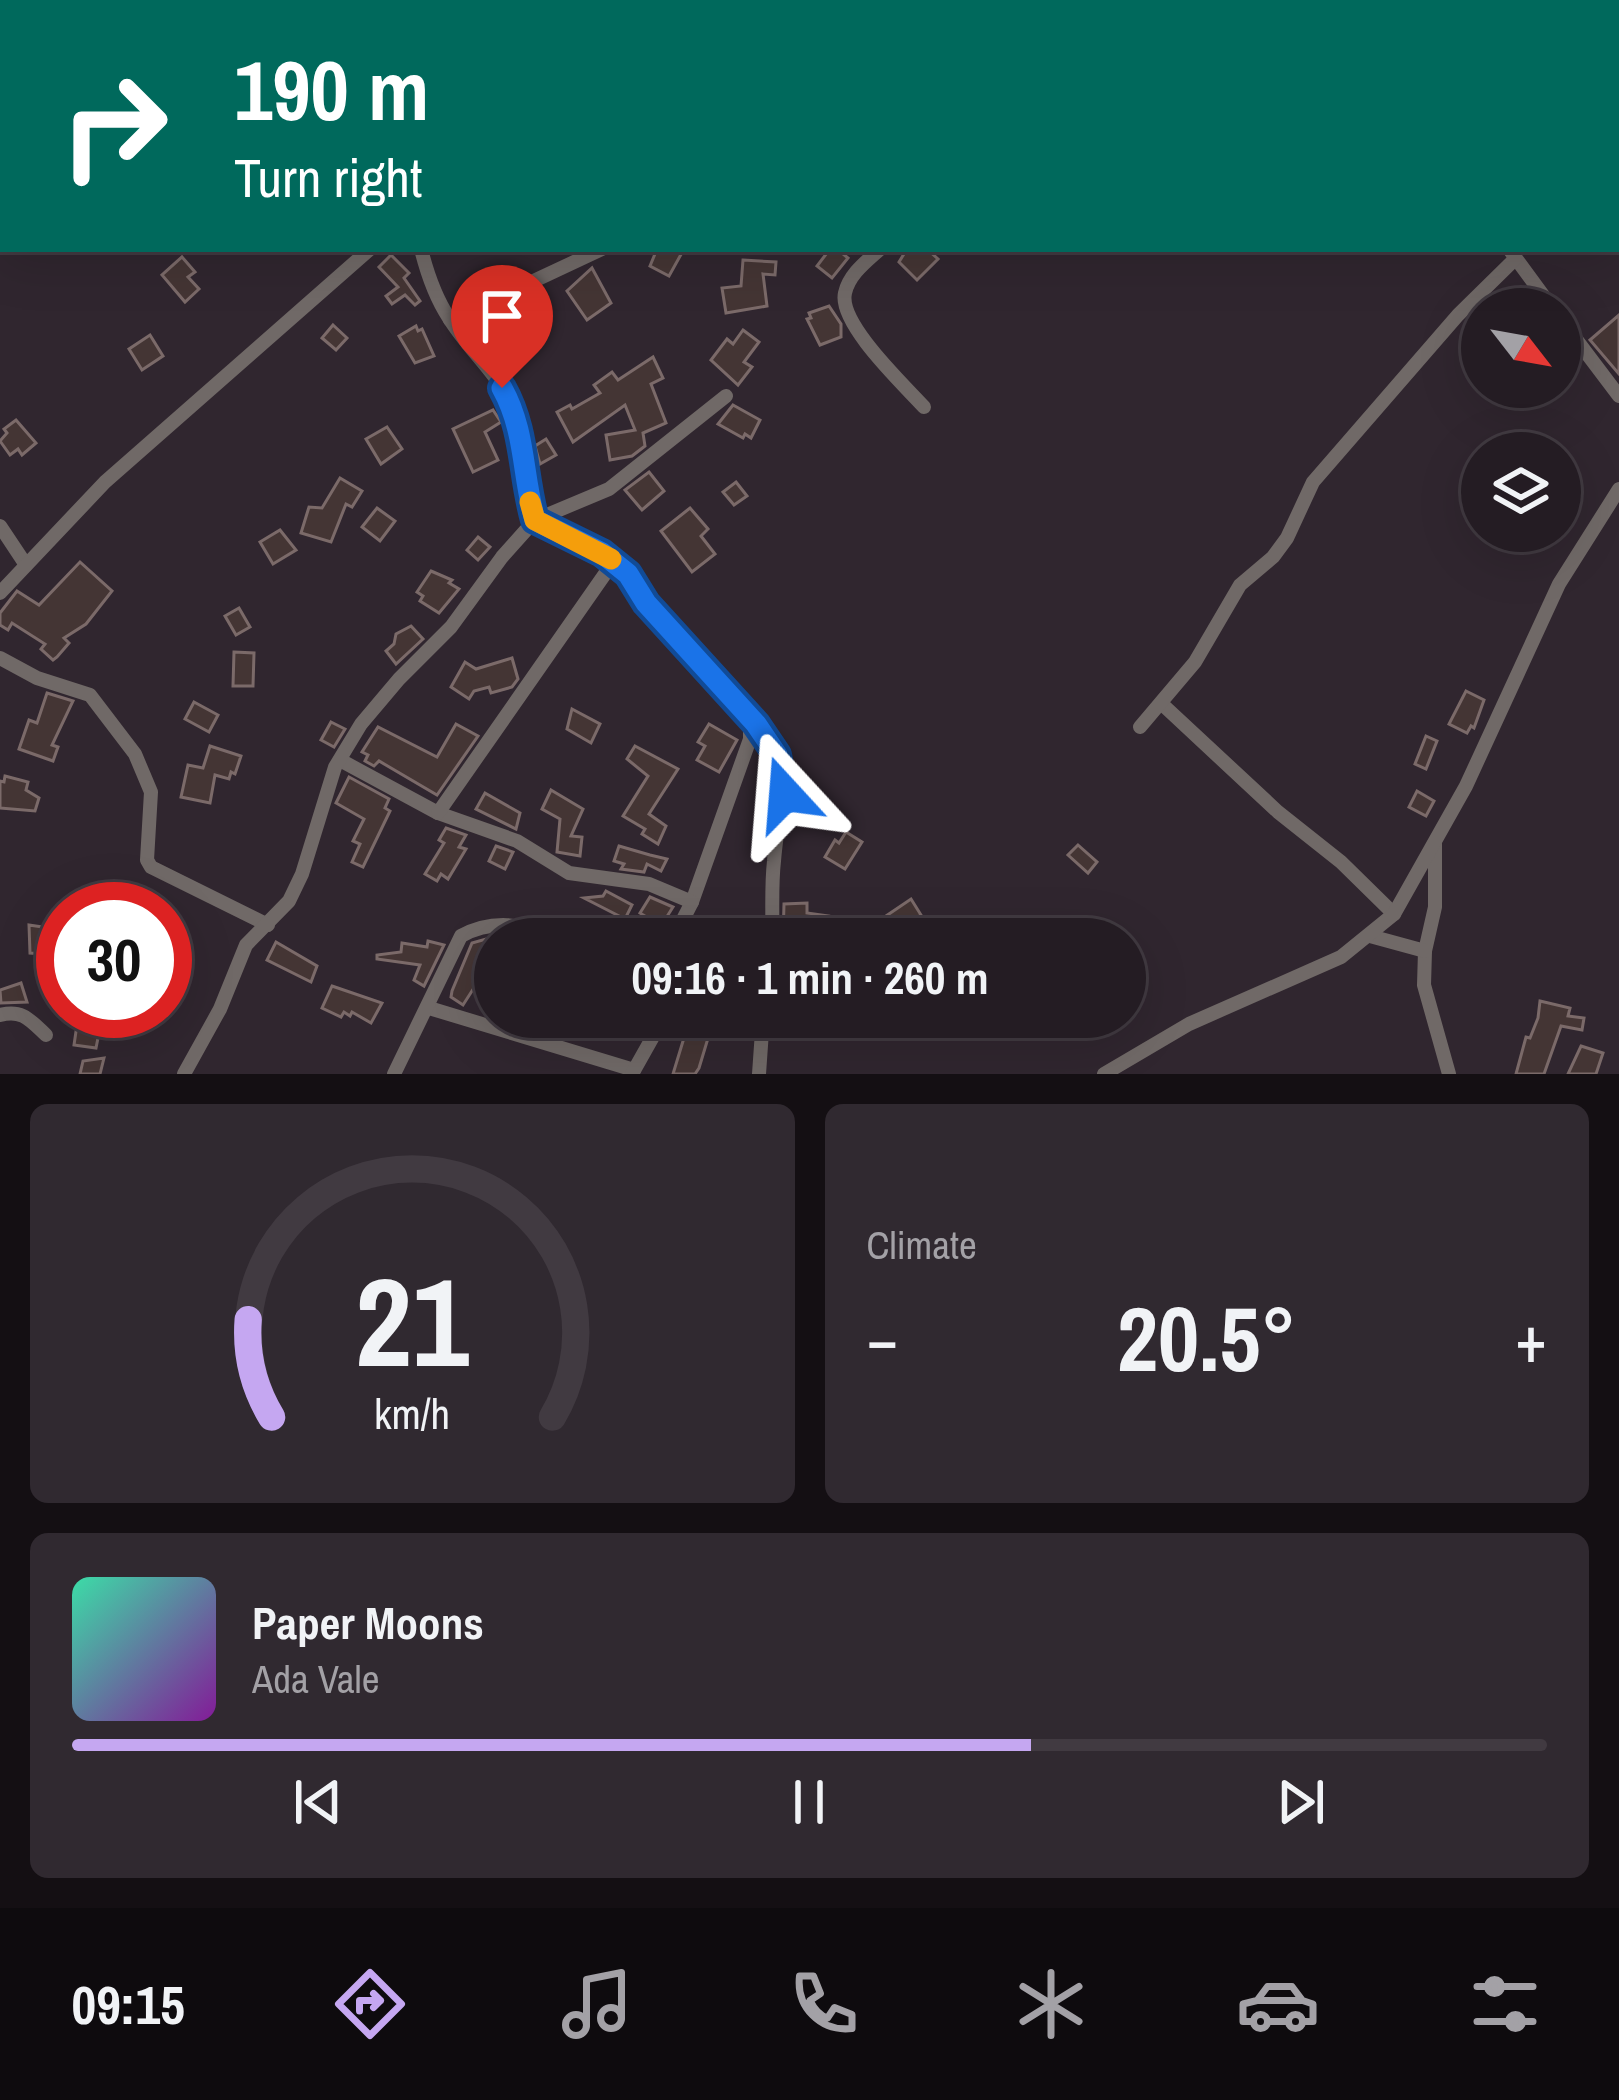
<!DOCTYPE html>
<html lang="en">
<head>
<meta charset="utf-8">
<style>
	body { margin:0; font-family:"Archivo Narrow",sans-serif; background:#302930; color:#f1f3f6; height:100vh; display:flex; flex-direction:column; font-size:45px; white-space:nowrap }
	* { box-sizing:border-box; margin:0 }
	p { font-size:39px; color:#a3a1a6 }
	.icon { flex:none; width:66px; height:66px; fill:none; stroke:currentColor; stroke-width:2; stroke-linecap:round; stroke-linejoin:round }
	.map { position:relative; height:1074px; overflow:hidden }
	.side { display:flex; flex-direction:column; gap:30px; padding:30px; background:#140f13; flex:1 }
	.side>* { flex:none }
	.hud { position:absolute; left:0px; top:0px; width:1620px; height:252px; box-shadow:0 12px 48px #0002,0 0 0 3px #413a41; background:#00695c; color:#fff; overflow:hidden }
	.needle { width:78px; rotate:121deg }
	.controls { position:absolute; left:1461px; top:288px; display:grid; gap:24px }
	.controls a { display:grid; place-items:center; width:120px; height:120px; border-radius:50%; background:#241c23; box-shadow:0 12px 48px #0002,0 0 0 3px #413a41; font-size:60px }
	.speed { position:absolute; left:36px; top:882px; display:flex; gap:24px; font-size:60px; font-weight:700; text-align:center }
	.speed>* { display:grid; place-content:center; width:156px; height:156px; border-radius:50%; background:#241c23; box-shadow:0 12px 48px #0002,0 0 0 3px #413a41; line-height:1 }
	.speed .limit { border:18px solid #d22; background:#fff; color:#111 }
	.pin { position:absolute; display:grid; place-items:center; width:102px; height:102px; color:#fff; margin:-123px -51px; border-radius:50% 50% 50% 0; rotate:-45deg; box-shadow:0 0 12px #0007 }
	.pin .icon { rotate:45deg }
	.me { position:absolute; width:132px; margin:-66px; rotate:341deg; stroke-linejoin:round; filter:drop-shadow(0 0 9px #0008) }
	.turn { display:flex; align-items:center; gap:42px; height:252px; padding:0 36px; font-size:54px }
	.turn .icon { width:156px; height:156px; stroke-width:2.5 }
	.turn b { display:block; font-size:84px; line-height:102px }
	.big { font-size:90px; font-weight:700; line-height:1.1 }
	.side .card { flex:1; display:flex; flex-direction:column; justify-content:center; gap:18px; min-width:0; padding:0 42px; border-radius:18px; background:#302930 }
	.side .dial { align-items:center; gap:0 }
	.dial svg { height:312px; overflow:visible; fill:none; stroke:#413a41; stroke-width:7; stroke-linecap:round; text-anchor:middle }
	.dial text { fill:#f1f3f6; stroke:none }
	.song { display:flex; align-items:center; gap:36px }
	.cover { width:144px; height:144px; border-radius:18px; background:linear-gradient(135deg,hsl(160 70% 55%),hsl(290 70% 35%)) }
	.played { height:12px; border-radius:6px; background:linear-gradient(90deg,#c5a7f1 65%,#413a41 65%) }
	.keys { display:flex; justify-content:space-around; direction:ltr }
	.heat { display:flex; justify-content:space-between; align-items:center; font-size:66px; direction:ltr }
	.side .tiles { flex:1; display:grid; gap:30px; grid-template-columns:1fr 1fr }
	.card:last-child { grid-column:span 2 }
	.trip { position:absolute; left:474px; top:918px; width:672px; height:120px; border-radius:60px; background:#241c23; box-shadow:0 12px 48px #0002,0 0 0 3px #413a41; font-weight:700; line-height:120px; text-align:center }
	.menu { display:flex; height:192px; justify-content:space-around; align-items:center; background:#0e0b0e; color:#a3a1a6 }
	.menu .icon { width:84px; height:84px }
	.menu .current { color:#c5a7f1 }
	.menu b { font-size:54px; color:#f1f3f6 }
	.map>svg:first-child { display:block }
</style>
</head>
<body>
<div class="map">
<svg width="1619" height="1074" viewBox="0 0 1619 1074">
	<rect width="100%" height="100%" fill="#30262f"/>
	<g fill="#443534" stroke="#7b6a69" stroke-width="3">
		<path d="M657,249H684L669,276L650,266Z"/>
		<path d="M830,249H837L848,258L832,278L817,266Z"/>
		<path d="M907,249H927L938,259L917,280L899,262Z"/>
		<path d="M391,255L409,273L404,278L420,301L415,305L405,295L392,304L386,296L398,287L379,267Z"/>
		<path d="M182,257L195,272L188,277L199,289L185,302L162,275Z"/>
		<path d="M743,260L776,262L775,275L763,274L767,306L726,313L722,288L741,286Z"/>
		<path d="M592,268L611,303L587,320L567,291Z"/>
		<path d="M829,306L841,324V337L820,345L807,319L811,318L809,313Z"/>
		<path d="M1619,315V374L1590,340Z"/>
		<path d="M333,325L347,338L336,350L322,338Z"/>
		<path d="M416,326L418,331L422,329L434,356L415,363L399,336Z"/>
		<path d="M743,330L759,342L744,362L752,367L738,385L711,360L727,339L733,344Z"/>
		<path d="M150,335L163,356L142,370L129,349Z"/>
		<path d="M653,357L663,378L651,384L666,423L643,433L645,446L632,456L610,460L606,435L635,430L625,405L573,442L557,412L570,405L572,409L600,393L594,385L612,372L618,380Z"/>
		<path d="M733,405L760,420L751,438L745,434L743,438L718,424Z"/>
		<path d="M493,410L501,422L485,432L498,460L473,472L453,429Z"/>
		<path d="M16,420L36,443L22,455L18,449L10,455L0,441L7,433L4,429Z"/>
		<path d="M387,427L402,449L381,464L366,439Z"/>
		<path d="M546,439L556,455L540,464L535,446Z"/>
		<path d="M649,472L664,491L642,510L625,490Z"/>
		<path d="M340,478L362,491L352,507L346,504L331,542L301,533L309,507L322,508Z"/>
		<path d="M736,482L747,496L734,505L723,492Z"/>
		<path d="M377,508L395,521L380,541L362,527Z"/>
		<path d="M690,508L708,529L701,536L715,554L692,572L661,531Z"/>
		<path d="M280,530L296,550L273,564L260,542Z"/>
		<path d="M478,537L490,547L478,560L467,550Z"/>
		<path d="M80,562L112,591L86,624L64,638L69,643L57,657L53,660L41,649L45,644L12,623L8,630L0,625V613L17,591L39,605Z"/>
		<path d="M431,571L452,580L449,583L459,589L439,613L420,601L423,596L417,592Z"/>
		<path d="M239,608L250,627L236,635L225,616Z"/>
		<path d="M411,626L423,639L396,664L386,651L394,644L396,634Z"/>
		<path d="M234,652L254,653L253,686H233Z"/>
		<path d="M512,658L518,679L512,687L491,693L489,687L474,691L469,699L451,687L465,662L476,669Z"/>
		<path d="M1466,691L1484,700L1474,728L1471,726L1467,733L1449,724Z"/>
		<path d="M47,693L73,701L52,745L58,747L53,761L19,749L29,720L37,723Z"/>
		<path d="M194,702L218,715L209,732L185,719Z"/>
		<path d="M572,709L600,724L591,743L567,729Z"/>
		<path d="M331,722L345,729L334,747L321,740Z"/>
		<path d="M456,724L478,736L437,795L379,761L374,766L365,761L368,755L362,752L378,727L437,757Z"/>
		<path d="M709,724L737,740L719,772L697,760L705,746L698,742Z"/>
		<path d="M1426,736L1437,741L1426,769L1415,764Z"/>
		<path d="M210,746L241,756L235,774L231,772L229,779L215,775L210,803L181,797L188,765L203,768Z"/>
		<path d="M635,746L678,769L649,814L666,826L658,844L642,834L645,829L623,816L648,776L627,759Z"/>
		<path d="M5,776L28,782L26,790L39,798L35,811L0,808V781L4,782Z"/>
		<path d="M349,777L389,799L385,808L390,811L363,867L352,862L360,844L353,841L364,819L336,803Z"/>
		<path d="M551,790L583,809L571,836L582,837L580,856L557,852L560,819L542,809Z"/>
		<path d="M1417,791L1434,801L1426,816L1409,807Z"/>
		<path d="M485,793L520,813L516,829L476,809Z"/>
		<path d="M446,828L466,835L459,847L466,849L448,879L441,874L437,881L425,874L444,843L439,840Z"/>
		<path d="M846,832L862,842L845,869L825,857L835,840L839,843Z"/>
		<path d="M1078,845L1097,862L1088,873L1068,855Z"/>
		<path d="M496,846L513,852L505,869L489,861Z"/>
		<path d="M619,846L650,855L667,859L661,871L647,864L644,872L621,869L624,864L614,861Z"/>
		<path d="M606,891L632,905L625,919L584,898L603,896Z"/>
		<path d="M650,897L673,907L661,926L640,913Z"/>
		<path d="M911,899L921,915L896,932L886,916Z"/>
		<path d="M807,903V913L829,916L831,932L808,934V939H783L784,904Z"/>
		<path d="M29,925L63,930L62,940L52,939L51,946H44L43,954L30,953Z"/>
		<path d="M486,939L484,953L495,958L489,973L491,974L487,984L479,980L463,1005L451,997L452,991L472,943Z"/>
		<path d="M428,941L444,945L424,986L414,980L420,965L377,959V955L401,952L402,943L427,947Z"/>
		<path d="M276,942L317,966L311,982L267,960Z"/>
		<path d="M21,983L27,1002L1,1003L0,990Z"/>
		<path d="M332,986L382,1003L371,1023L352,1012L350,1016L344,1012L341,1017L322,1008Z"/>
		<path d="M1540,1001L1570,1008L1568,1016L1584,1018L1582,1030L1561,1026L1544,1074H1516L1526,1037L1530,1038L1538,1018Z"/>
		<path d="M79,1011H111L108,1030L100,1028L96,1048L74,1045Z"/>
		<path d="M687,1028L709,1035L699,1068L695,1074H673Z"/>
		<path d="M1581,1046L1603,1053L1596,1074H1568Z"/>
		<path d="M104,1058L100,1074H80L83,1061Z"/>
	</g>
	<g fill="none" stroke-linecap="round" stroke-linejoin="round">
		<g stroke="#706967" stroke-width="14">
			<path d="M387,0L388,3"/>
			<path d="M982,0L985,3"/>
			<path d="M1604,0V3"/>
			<path d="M558,3L559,0"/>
			<path d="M902,3L904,0"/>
			<path d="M1466,3V0"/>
			<path d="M1617,84L1619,83"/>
			<path d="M421,249C427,273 435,297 449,318C468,350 500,375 514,410C528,445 524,484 535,520L601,553L628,574L646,603L750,726V739L692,902L673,939"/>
			<path d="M880,249C867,261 849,274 845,293C838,323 903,384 924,407"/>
			<path d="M1509,249L1553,309"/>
			<path d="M1560,318L1619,396"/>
			<path d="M450,320L602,249"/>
			<path d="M0,526L26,565"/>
			<path d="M0,593L105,482L370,249"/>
			<path d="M0,658L37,678L90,695L135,754L151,792L147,860L151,867L268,925"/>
			<path d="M1162,704L1278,812L1341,862L1394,914"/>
			<path d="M748,718C799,761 778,806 774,861C771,887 773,913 772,939"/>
			<path d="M1140,727L1195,662L1240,585L1273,557L1287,538L1313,482L1458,315L1515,259"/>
			<path d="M340,760L438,813L517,841L569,873L649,884L692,902"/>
			<path d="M438,813L614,561"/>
			<path d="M1435,844V907L1425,951L1424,985L1449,1074"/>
			<path d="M1370,936L1425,951"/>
			<path d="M429,1008L634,1070"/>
			<path d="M0,1015C22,1009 30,1020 46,1035"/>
			<path d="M184,1074L220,1009L246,945L289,901L302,874L335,767L361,724L399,679L451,627L502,557L535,520L609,489L726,396"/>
			<path d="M394,1074L461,936C490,920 524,922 552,939"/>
			<path d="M632,1074L664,1017"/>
			<path d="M759,1074L763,1017"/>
			<path d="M1104,1074L1189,1024L1341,957L1394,914L1466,786L1559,584L1619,489"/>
		</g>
	</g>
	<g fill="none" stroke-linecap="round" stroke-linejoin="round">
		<g stroke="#114b97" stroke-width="30">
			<path id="route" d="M502,388C526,431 522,475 535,520L602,553L628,574L646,603L756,724L777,755L785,794"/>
		</g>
		<use href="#route" stroke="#1a73e8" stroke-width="21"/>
		<path stroke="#f59e0b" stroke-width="21" d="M530,502L535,520L611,559"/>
	</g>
</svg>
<div class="controls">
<a><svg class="needle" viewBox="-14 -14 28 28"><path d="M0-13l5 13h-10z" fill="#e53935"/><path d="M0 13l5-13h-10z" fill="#a3a1a6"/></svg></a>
<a><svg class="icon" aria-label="layers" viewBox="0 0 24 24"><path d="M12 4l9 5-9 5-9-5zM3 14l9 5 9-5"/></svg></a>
</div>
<div class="speed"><div class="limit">30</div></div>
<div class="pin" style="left:502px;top:388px;background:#d93025"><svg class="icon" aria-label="arrive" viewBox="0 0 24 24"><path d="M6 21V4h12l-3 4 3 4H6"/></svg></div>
<svg class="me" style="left:785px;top:794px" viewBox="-20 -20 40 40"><path d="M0-17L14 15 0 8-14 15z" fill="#1a73e8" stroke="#fff" stroke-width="4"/></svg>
<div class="trip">09:16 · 1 min · 260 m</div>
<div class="hud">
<div class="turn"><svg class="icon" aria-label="right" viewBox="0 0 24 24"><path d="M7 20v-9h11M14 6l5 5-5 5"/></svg><div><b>190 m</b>Turn right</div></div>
</div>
</div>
<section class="side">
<div class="tiles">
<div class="card dial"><svg viewBox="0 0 100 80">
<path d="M14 69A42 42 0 1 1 86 69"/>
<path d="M14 69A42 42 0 0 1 8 44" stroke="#c5a7f1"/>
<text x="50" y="56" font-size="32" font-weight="700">21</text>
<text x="50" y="72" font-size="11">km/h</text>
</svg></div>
<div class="card"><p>Climate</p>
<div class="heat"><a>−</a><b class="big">20.5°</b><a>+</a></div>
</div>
<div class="card">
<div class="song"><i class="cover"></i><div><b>Paper Moons</b><p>Ada Vale</p></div></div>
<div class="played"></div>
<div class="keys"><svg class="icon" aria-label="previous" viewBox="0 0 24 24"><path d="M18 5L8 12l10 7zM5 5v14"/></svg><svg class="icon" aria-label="pause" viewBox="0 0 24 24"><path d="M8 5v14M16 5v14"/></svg><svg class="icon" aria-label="next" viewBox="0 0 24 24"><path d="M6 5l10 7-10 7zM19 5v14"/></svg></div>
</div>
</div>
</section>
<nav class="menu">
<b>09:15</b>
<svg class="icon current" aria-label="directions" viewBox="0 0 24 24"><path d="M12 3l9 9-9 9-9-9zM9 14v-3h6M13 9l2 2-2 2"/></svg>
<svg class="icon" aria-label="music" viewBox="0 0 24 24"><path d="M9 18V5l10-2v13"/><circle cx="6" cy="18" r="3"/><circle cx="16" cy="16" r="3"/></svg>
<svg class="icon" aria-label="phone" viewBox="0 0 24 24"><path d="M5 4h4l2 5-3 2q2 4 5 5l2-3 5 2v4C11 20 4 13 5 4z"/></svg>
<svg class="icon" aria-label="climate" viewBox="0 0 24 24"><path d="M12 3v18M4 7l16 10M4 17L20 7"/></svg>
<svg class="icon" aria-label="car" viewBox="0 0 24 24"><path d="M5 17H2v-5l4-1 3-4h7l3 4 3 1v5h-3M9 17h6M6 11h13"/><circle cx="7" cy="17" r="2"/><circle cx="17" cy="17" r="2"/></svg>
<svg class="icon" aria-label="filters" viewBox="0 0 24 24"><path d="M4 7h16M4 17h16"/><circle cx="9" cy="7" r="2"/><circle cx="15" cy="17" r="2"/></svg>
</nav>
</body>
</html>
